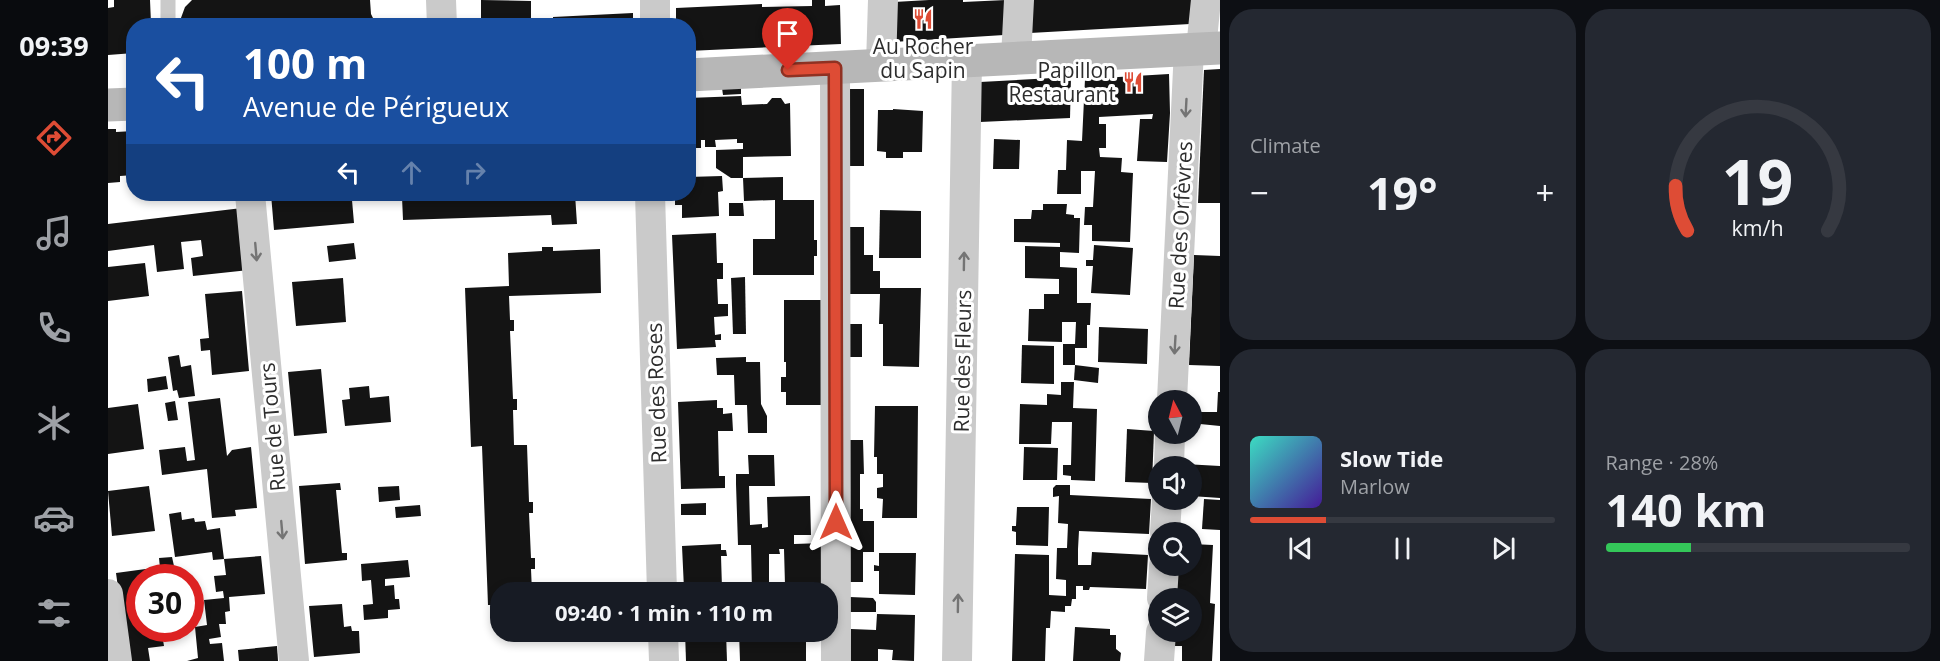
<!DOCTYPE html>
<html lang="en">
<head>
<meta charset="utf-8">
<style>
	body { margin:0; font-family:"Open Sans",sans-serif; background:#242831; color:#f1f3f6; height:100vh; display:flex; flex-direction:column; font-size:22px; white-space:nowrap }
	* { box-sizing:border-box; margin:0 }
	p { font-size:20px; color:#9ea1a6 }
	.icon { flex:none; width:33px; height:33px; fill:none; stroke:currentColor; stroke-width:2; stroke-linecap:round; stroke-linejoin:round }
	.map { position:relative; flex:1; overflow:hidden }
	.side { display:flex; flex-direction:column; gap:9px; padding:9px; background:#0d0f14; width:720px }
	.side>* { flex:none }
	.top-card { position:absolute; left:18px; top:18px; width:570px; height:183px; border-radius:24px; box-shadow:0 3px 9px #0003; background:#1a4fa0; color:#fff; overflow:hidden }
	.needle { width:39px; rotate:353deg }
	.buttons { position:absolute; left:1040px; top:390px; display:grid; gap:12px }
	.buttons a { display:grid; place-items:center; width:54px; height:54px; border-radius:50%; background:#171b24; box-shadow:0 3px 9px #0003; font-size:30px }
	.speed { position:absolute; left:18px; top:564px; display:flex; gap:12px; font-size:30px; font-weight:700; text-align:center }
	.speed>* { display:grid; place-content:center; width:78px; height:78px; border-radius:50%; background:#171b24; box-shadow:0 3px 9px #0003; line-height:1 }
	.speed .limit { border:9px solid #d22; background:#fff; color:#111 }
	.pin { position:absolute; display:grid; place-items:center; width:51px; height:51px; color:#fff; margin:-62px -26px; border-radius:50% 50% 50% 0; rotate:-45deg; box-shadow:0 0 6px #0007 }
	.pin .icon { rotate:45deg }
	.me { position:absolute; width:66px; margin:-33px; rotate:0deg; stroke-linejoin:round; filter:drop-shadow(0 0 4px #0008) }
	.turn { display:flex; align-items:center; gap:21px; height:126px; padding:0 18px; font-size:27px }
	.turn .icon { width:78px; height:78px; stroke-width:2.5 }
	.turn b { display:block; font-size:42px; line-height:51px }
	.lanes { display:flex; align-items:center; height:57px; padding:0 18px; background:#0003; justify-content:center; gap:30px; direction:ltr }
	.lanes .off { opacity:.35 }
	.big { font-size:45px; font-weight:700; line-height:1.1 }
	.side .widget { flex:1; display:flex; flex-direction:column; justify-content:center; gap:9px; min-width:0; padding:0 21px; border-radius:24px; background:#242831 }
	.side .dial { align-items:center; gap:0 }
	.dial svg { height:156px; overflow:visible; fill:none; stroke:#363941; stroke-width:7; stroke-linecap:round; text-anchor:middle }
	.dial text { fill:#f1f3f6; stroke:none }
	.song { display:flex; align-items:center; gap:18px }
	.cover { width:72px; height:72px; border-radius:9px; background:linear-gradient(135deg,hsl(170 70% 55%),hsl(260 70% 35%)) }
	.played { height:6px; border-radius:3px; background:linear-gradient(90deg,#de4c35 25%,#363941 25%) }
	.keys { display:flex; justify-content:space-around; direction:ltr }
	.heat { display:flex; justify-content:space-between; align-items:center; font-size:33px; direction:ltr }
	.charge { height:9px; border-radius:4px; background:linear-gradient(90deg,#34c759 28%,#363941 0) }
	.side .tiles { flex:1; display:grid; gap:9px; grid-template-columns:repeat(2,1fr) }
	.trip { position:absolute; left:382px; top:582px; width:348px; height:60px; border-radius:24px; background:#171b24; box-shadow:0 3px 9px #0003; font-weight:700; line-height:60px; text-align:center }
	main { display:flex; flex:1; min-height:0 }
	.tab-bar { display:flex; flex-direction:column; width:108px; justify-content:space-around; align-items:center; background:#090b0e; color:#9ea1a6 }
	.tab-bar .icon { width:42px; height:42px }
	.tab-bar .selected { color:#de4c35 }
	.tab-bar b { font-size:27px; color:#f1f3f6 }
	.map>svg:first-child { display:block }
</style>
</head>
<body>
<main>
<nav class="tab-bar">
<b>09:39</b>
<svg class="icon selected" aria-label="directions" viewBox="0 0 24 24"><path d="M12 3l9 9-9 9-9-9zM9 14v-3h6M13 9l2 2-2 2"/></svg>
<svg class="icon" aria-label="music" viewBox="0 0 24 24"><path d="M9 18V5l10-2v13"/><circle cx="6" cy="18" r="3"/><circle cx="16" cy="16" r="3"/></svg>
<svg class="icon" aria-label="phone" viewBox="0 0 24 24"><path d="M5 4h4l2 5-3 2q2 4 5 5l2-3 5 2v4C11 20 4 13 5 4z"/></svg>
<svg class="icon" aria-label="climate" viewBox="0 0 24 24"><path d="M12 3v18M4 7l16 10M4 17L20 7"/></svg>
<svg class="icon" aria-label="car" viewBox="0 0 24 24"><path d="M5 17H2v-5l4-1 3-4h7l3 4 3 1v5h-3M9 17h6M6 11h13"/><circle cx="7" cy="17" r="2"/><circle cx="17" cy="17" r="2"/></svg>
<svg class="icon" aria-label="filters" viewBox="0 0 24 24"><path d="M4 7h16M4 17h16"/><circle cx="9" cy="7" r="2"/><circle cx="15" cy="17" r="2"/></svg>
</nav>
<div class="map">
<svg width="1112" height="661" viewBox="0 0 1112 661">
	<rect width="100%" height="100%" fill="#fff"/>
	<g fill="#141414">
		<path d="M6,0H42L43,23H41L42,26H26V53L0,55V8L6,7Z"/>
		<path d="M84,0H262L263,14L269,26H70L77,7Z"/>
		<path d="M373,0L423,1V26H373Z"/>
		<path d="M704,0H717V6L732,5L733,44L580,51V26H568V8L654,4V7L704,6Z"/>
		<path d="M821,0H855V2L898,0L896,35L785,42L786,2Z"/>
		<path d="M924,0H1084L1082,24L922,33Z"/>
		<path d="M525,13V26H445V17Z"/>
		<path d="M1112,69V203H1090L1096,70Z"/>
		<path d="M1061,74L1062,113L1059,162L1029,161L1032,119H1044L1045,114L991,117V124H998V148H991L992,157L1014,158L1013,172L1025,173L1022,242L984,241V225H976L977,207H985L987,171H973V194H949L950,170H958L959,140L974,141L977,79Z"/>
		<path d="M963,77L962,118L872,122V82Z"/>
		<path d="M633,87V94L615,95L614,88Z"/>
		<path d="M740,89H756V166H741Z"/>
		<path d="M633,96L634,105L659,104L664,98H673L677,104L682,103L683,156L635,157V178H623L608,168V150L635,149V143H629V139L607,140L608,147H597V140H593V148H582L580,141V98Z"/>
		<path d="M785,109L815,111L814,152H795V158H778V152L769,151L770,110H785Z"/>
		<path d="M0,129H8V132L26,131V175L12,176V182L0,183Z"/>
		<path d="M886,139L912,140L911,169H885Z"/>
		<path d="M614,176L615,191L610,192L611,216L574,218V205H567V194H580V177Z"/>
		<path d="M675,177V200H706V240H709V256H706V275H645V239H667V200L636,201L635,178Z"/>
		<path d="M163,194H272L273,197L244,200L246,223L166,230Z"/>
		<path d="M376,194H467L469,224L444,225L443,215L295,220L294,197Z"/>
		<path d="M621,203H635L636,216H621Z"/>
		<path d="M935,204H959L958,214L966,215V218H972L971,253L952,252V267L969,268V303H983L982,325H979V348H967V365H955V344H967L968,322H954V342L920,341L921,309H936V294H951V279L917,278V246L952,247V243L906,242V219H923L924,210H935Z"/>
		<path d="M134,208L141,270L85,276L83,258L95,256L93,240L73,242L76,269L49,272L46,245L0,251V224Z"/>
		<path d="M772,210L813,211V258H771Z"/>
		<path d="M741,227H756V255H765V271H772V288H813L811,367L775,366V324H771L772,294H741Z"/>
		<path d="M608,233L609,263H615V279H609L610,304H620V316L606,317L607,335L613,334V340H607L608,347L569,349L564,235Z"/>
		<path d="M246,243L248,259L221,262L219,246Z"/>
		<path d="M986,245L1025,248L1022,295L983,293L985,266H978V260H985Z"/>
		<path d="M434,247H445V251L492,249L493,293L401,296L402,320H406V331H402L405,399H409V410H405L406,445H419L421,502H425V513H421L423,558H427V569H423L424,592H393V610H386L385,605H380L374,446L363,447L357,288L401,286L400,253L434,251Z"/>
		<path d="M1086,255L1112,256V366L1081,365Z"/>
		<path d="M37,263L41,296L0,301V267Z"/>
		<path d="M637,277L638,334H625L623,278Z"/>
		<path d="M235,278L238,322L188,326L184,282Z"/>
		<path d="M134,291L141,371L104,375L102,350L93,351L92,339L101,338L97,294Z"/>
		<path d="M676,300H715V405H678V392H673V377H678V362H676Z"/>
		<rect x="741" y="324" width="13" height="33"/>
		<path d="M991,327L1040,329L1039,364L990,362Z"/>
		<path d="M914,345L946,346V384L913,383Z"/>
		<path d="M71,355L73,367L83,365L87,396L71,398L69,390L65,391L60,357Z"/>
		<path d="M638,357V362H652L653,404L659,416V433H640L639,405H627L626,375H609L608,358Z"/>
		<path d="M967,365L991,368L990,383L966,380Z"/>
		<path d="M213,369L219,433L186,436L180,372Z"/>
		<path d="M58,376L60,389L40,392L39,379Z"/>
		<path d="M953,382H966L965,408L989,409L987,481L963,480V476L955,475V465H963L964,422H944L943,444H911L912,404L939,405V394L953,395Z"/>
		<path d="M261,386L262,398L281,396L283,422L237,426L234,400L242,399L241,388Z"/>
		<path d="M1110,392H1112V426L1092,424V412H1109Z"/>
		<path d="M112,398L119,456L124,450L143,447L149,508L127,510L128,516L104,518L99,469L54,475L51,450L77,447L79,461L87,460L80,402Z"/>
		<path d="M609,400V408H615V414L624,413L625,431H610L611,476H617V488L573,489L570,402Z"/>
		<path d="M67,401L70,420L60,421L57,403Z"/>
		<path d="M30,404L36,449L0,454V408Z"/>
		<path d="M767,406H810L809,518H774L775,499L769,498V488L775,487V474H769V457H766Z"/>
		<path d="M1019,429L1046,431L1044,483L1017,482Z"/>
		<path d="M741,440H755L756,474H752V509H755V521H766V552H755V582H742Z"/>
		<path d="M916,447L950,448L949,480H915Z"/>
		<path d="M640,455H666L667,486H641L642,525L654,524V528L660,527L659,497L702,496L703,535H686V544L715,543L714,592H681L680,585H677L676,549H671L672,554H661V592H644L643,545H630L628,484V474H641Z"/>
		<path d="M1076,464L1112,466V498L1083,496V466H1076Z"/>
		<path d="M232,483L233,490H228L234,553H239V560L197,564L191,486Z"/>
		<path d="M948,485H962V495L1043,499L1041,534L971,531L970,549V565H983L984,552L1040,555L1038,589L982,587L981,590H975V586H968V599H964L963,606H957V612L943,611L942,628H938L937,661H904L907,554L941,555V595L958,596V580L948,579L949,548H959L960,524L950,523L951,496L945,497V488Z"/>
		<path d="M41,486L47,531L4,536L0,491Z"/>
		<path d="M291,486L292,500L271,502L270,487Z"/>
		<path d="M1096,499L1112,500V530L1094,529Z"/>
		<path d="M598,503V515H573V504Z"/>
		<path d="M312,505L313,516L288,518L287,507Z"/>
		<path d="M909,507H941L940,546L908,545V532L904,531V526H908Z"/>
		<path d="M73,512L74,520L86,518L87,522L97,521L99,530L112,528L116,559L105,560L104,552L67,557L61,514Z"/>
		<path d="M613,544V550H618L619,556H613L614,588L576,589L574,546Z"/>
		<path d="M1083,544L1105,545L1102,603L1107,604L1104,661H1074V646H1066L1067,632H1083V598H1068L1070,566H1083Z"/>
		<path d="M771,553H808L807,595L771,594V571H766V565L771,566Z"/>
		<path d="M153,556L157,594L121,597L122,611L117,612L118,624H111L113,637L101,639L102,644L114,643L116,661H79L90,658L87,627L99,625L96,600L116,598L115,591L108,592L106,576L118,575L116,559Z"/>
		<path d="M64,557L66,566L52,568L51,558Z"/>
		<path d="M300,560L302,577L277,579V586L286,585L287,599H291L292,609L280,610V618L256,620L255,605L265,604L263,580L254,581L253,564Z"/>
		<path d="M45,568L47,578H32V628H53L56,646L40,648L42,661H20L8,573Z"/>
		<path d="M742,597L765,598L768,602V612H742Z"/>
		<path d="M234,604L236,627L243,626L244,631H251L252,653L206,657L201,606Z"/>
		<path d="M769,614L807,615L806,661L784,660L785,650L770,649V661H742L743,629L768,630Z"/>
		<path d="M967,627L1002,629V635H1008V649L1013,653L1012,661H965Z"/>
		<path d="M577,632H618L619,661H578Z"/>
		<path d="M631,632H670V639H698V661H632Z"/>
		<path d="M169,646L170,661H131L130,650Z"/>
	</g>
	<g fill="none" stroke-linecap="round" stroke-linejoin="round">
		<path stroke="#cacaca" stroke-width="15" d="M60,0V26"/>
		<g stroke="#cacaca" stroke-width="30">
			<path d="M333,0L334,26"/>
			<path d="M547,26V0"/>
			<path d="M1093,49L1098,0"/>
			<path d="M908,58L911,0"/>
			<path d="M773,65L775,0"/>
			<path d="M727,68L728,661"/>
			<path d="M142,194L186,661"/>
			<path d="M542,194L554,592"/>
			<path d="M1064,400L1081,49"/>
			<path d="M1061,466L1062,434"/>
			<path d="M1057,532L1059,500"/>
			<path d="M0,594L9,661"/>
			<path d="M1054,598L1056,566"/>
			<path d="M555,632L556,661"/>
			<path d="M849,661L859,61"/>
			<path d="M1051,661L1053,632"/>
		</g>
		<g stroke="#b7b7b7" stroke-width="33">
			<path d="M580,75L1112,48"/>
			<path d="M0,105L26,104"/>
		</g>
	</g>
	<defs><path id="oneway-shaft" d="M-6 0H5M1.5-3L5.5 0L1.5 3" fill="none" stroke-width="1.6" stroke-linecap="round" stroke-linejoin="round" transform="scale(1.5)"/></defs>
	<g stroke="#747474">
		<use href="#oneway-shaft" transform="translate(1078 108) rotate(93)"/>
		<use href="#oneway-shaft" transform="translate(148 252) rotate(85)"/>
		<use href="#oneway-shaft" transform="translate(856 261) rotate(-89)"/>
		<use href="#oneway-shaft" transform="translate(1067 345) rotate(93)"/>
		<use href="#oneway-shaft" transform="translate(174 530) rotate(85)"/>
		<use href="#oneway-shaft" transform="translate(850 603) rotate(-89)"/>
	</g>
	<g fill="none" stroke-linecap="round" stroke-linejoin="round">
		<g stroke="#903122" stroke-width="15">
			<path id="route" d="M680,70L727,68L728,522"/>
		</g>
		<use href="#route" stroke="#de4c35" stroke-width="10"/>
	</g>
	<defs>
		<g id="restaurant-bare" transform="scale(1.62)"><path d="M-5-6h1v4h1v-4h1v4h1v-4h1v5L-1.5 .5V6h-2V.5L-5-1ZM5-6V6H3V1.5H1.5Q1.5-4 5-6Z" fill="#de4c35" stroke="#fff" stroke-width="2.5" paint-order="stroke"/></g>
	</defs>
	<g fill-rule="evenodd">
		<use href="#restaurant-bare" x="815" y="19"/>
		<use href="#restaurant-bare" x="1025" y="82"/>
	</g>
	<g text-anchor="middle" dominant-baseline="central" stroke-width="6" stroke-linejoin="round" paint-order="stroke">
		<g font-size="21" fill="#2d2d2d" stroke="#fff">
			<text x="815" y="46">Au Rocher<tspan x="815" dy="24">du Sapin</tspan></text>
			<text x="1008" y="70" text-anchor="end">Papillon<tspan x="1008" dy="24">Restaurant</tspan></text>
		</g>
		<g font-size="21" fill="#2d2d2d" stroke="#fff">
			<text transform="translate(1072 225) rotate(-87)">Rue des Orfèvres</text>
			<text transform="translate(854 361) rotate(-89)">Rue des Fleurs</text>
			<text transform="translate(548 393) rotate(-92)">Rue des Roses</text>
			<text transform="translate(164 427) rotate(-95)">Rue de Tours</text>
		</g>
	</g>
</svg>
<div class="buttons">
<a><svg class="needle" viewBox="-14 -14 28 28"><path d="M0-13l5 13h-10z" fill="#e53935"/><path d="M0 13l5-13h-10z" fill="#9ea1a6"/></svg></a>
<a><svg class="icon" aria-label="sound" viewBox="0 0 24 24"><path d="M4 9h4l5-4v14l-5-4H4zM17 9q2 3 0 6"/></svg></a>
<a><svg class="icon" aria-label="search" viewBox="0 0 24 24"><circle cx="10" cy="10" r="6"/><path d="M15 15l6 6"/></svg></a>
<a><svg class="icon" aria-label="layers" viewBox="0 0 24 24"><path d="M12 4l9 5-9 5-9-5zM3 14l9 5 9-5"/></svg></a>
</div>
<div class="speed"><div class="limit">30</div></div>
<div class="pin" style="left:680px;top:70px;background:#d93025"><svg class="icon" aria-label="arrive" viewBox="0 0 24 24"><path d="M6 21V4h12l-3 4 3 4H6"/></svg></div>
<svg class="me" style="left:728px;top:522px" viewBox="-20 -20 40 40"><path d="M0-17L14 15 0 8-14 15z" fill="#de4c35" stroke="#fff" stroke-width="4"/></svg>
<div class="trip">09:40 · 1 min · 110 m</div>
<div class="top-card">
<div class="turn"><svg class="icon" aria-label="left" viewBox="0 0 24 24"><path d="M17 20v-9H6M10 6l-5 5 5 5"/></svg><div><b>100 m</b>Avenue de Périgueux</div></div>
<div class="lanes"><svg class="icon" aria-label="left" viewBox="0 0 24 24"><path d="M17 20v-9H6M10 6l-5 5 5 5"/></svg><svg class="icon off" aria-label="ahead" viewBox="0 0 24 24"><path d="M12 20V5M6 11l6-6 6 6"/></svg><svg class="icon off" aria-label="right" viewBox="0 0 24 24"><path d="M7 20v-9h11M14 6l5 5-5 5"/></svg></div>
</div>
</div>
<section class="side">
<div class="tiles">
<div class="widget"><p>Climate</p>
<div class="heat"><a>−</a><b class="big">19°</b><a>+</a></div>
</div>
<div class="widget dial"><svg viewBox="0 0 100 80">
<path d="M14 69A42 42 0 1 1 86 69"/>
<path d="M14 69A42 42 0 0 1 8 46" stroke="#de4c35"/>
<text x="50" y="56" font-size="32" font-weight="700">19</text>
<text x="50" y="72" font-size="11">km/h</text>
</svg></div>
<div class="widget">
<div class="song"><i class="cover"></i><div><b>Slow Tide</b><p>Marlow</p></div></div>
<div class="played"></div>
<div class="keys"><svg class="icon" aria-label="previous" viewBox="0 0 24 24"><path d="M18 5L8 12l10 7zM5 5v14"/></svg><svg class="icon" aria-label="pause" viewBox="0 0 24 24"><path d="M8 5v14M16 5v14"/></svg><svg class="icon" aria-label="next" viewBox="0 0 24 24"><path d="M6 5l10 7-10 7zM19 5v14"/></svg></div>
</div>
<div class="widget"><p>Range · 28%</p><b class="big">140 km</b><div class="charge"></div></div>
</div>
</section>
</main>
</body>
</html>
